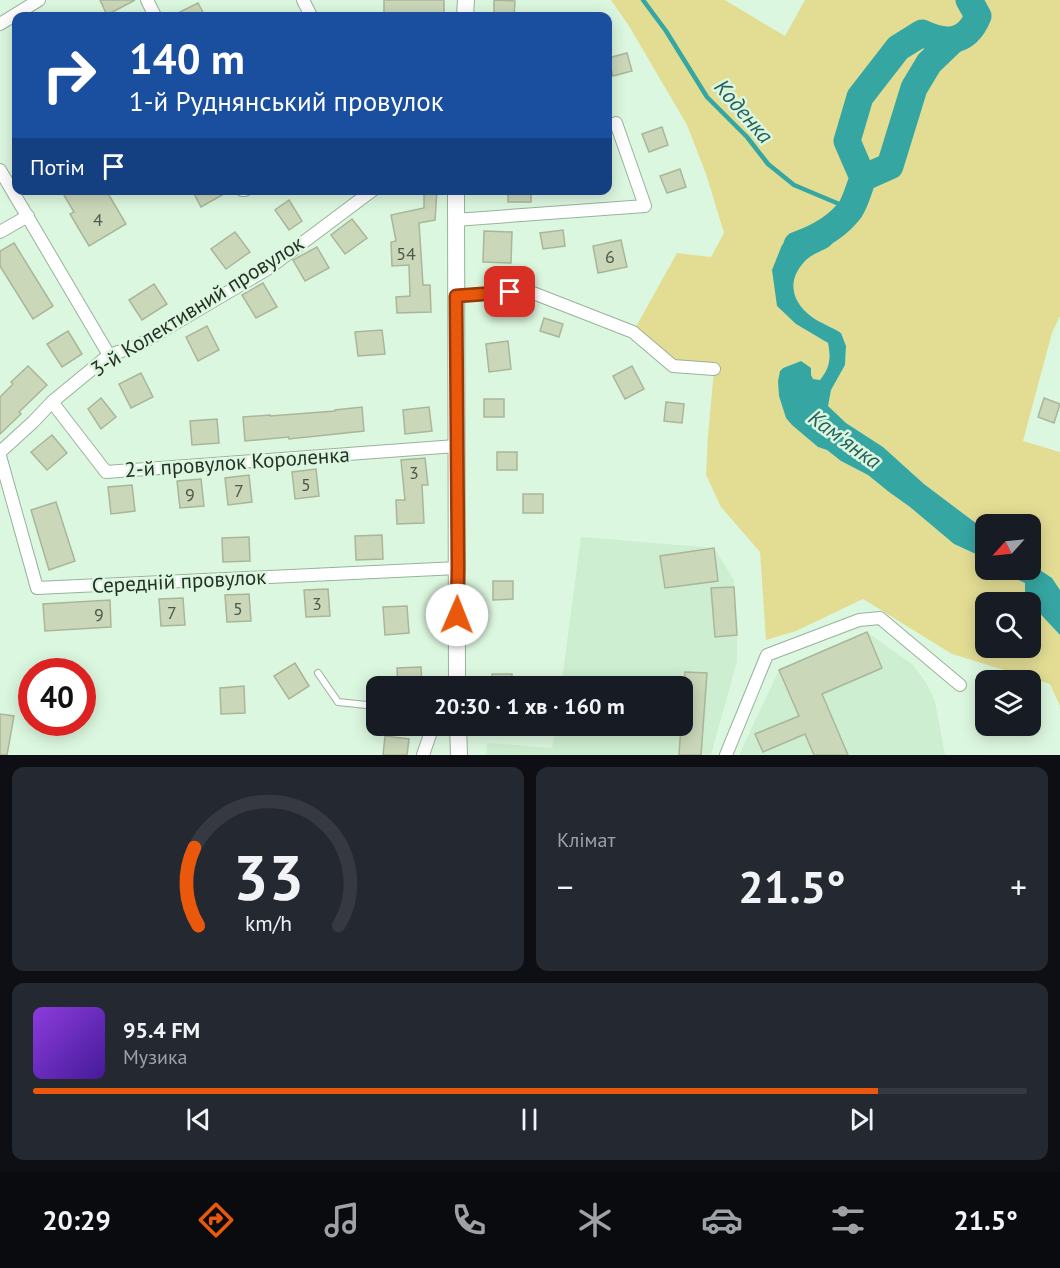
<!DOCTYPE html>
<html lang="uk">
<head>
<meta charset="utf-8">
<style>
	body { margin:0; font-family:"PT Sans",sans-serif; background:#242831; color:#f1f3f6; height:100vh; display:flex; flex-direction:column; font-size:22px; white-space:nowrap }
	* { box-sizing:border-box; margin:0 }
	p { font-size:20px; color:#9ea1a6 }
	.icon { flex:none; width:33px; height:33px; fill:none; stroke:currentColor; stroke-width:2; stroke-linecap:round; stroke-linejoin:round }
	.map { position:relative; height:755px; overflow:hidden }
	.details { display:flex; flex-direction:column; gap:12px; padding:12px; background:#0d0f14; flex:1 }
	.details>* { flex:none }
	.hud { position:absolute; left:12px; top:12px; width:600px; height:183px; border-radius:12px; box-shadow:0 3px 15px #0003; background:#1a4fa0; color:#fff; overflow:hidden }
	.needle { width:39px; rotate:243deg }
	.controls { position:absolute; left:975px; top:514px; display:grid; gap:12px }
	.controls a { display:grid; place-items:center; width:66px; height:66px; border-radius:12px; background:#171b24; box-shadow:0 3px 15px #0003; font-size:30px }
	.speed { position:absolute; left:18px; top:658px; display:flex; gap:12px; font-size:30px; font-weight:700; text-align:center }
	.speed>* { display:grid; place-content:center; width:78px; height:78px; border-radius:50%; background:#171b24; box-shadow:0 3px 15px #0003; line-height:1 }
	.speed .limit { border:9px solid #d22; background:#fff; color:#111 }
	.pin { position:absolute; display:grid; place-items:center; width:51px; height:51px; color:#fff; margin:-26px; border-radius:12px; box-shadow:0 3px 9px #0006 }
	.me { position:absolute; width:66px; margin:-33px; rotate:1deg; stroke-linejoin:round; filter:drop-shadow(0 0 4px #0008) }
	.turn { display:flex; align-items:center; gap:21px; height:126px; padding:0 18px; font-size:27px }
	.turn .icon { width:78px; height:78px; stroke-width:2.5 }
	.turn b { display:block; font-size:42px; line-height:51px }
	.then { display:flex; align-items:center; height:57px; padding:0 18px; background:#0003; gap:12px; font-size:22px }
	.big { font-size:45px; font-weight:700; line-height:1.1 }
	.details .widget { flex:1; display:flex; flex-direction:column; justify-content:center; gap:9px; min-width:0; padding:0 21px; border-radius:12px; background:#242831 }
	.details .dial { align-items:center; gap:0 }
	.dial svg { height:156px; overflow:visible; fill:none; stroke:#363941; stroke-width:7; stroke-linecap:round; text-anchor:middle }
	.dial text { fill:#f1f3f6; stroke:none }
	.song { display:flex; align-items:center; gap:18px }
	.cover { width:72px; height:72px; border-radius:9px; background:linear-gradient(135deg,hsl(270 70% 55%),hsl(260 70% 35%)) }
	.played { height:6px; border-radius:3px; background:linear-gradient(90deg,#ea580c 85%,#363941 85%) }
	.keys { display:flex; justify-content:space-around; direction:ltr }
	.heat { display:flex; justify-content:space-between; align-items:center; font-size:33px; direction:ltr }
	.details .tiles { flex:1; display:grid; gap:12px; grid-template-columns:1fr 1fr }
	.widget:last-child { grid-column:span 2 }
	.trip { position:absolute; left:366px; top:676px; width:327px; height:60px; border-radius:12px; background:#171b24; box-shadow:0 3px 15px #0003; font-weight:700; line-height:60px; text-align:center }
	.tabs { display:flex; height:96px; justify-content:space-around; align-items:center; background:#090b0e; color:#9ea1a6 }
	.tabs .icon { width:42px; height:42px }
	.tabs .active { color:#ea580c }
	.tabs b { font-size:27px; color:#f1f3f6 }
	.map>svg:first-child { display:block }
</style>
</head>
<body>
<div class="map">
<svg width="1060" height="755" viewBox="0 0 1060 755">
	<rect width="100%" height="100%" fill="#dcf7df"/>
	<g fill="#cdeed1">
		<path d="M581,537L714,548L734,580L737,635V661L711,755H486L487,743L552,748L556,726H682V687H561Z"/>
		<path d="M867,632L913,665L927,684L935,702L945,755H739L779,670Z"/>
	</g>
	<path fill="#e3dd94" d="M611,0H725L785,36L805,0H1060V316L1052,333L1023,441L1060,452V590L1052,578L1031,564L1030,525H986L985,530L924,484L883,447L846,423L827,406L831,390L845,365L846,346L841,333C832,327 820,323 812,317C790,301 787,279 806,260C812,254 819,252 826,248C830,246 834,242 837,239L829,229L817,222L782,245L796,324L828,343C831,358 830,368 820,380H813L801,361L783,368L780,371L779,396L786,418L818,447L827,450L841,461L868,475L889,492L910,507L954,544L978,555H985L986,570H1003L1009,576L1025,583V594L1030,603H986V648H1030V603L1060,635V706L1050,684L952,654L863,599L796,631L766,640L760,552L721,507L706,475L708,435L714,370L673,366L633,332L677,253L711,257L724,233L706,174L687,125L629,26Z"/>
	<g fill="#36a6a3">
		<path d="M818,222L837,238C834,241 831,246 827,248C819,252 813,254 806,260C787,279 790,301 812,317C820,323 832,327 841,333L846,346L845,365L831,390L828,406L846,423L883,447L924,484L985,530V555H978L954,544L910,507L889,492L868,475L841,461L827,450L818,447L792,425L786,418L779,396L778,381L780,371L783,368L801,361L811,368V375L813,379L820,380C830,368 831,358 828,343L796,324L777,306L772,270L782,245L799,232Z"/>
		<path d="M1031,564L1052,578L1060,590V635L1032,605L1025,594V583L1009,576L1003,570H1030Z"/>
	</g>
	<g fill="none" stroke-linecap="round" stroke-linejoin="round">
		<path stroke="#36a6a3" stroke-width="4.5" d="M643,0L666,31L707,97L747,137L768,164L794,185L851,209"/>
		<g stroke="#36a6a3" stroke-width="27">
			<path d="M863,178L890,166L914,88L929,63L953,40"/>
			<path d="M796,248L797,245C817,238 837,227 850,210C856,201 859,188 863,178L847,141L860,97L898,48L922,33C947,45 967,43 978,16L969,0"/>
		</g>
	</g>
	<g fill="#cad7b9" stroke="#aab699" stroke-width="1.5">
		<path d="M100,0H135L107,15Z"/>
		<rect x="384" y="0" width="60" height="16"/>
		<path d="M494,0L515,1L514,16H494Z"/>
		<path d="M198,3L205,16H172Z"/>
		<path d="M627,53L632,71L613,76L608,58Z"/>
		<path d="M662,127L668,145L649,152L642,134Z"/>
		<path d="M680,169L686,187L667,193L660,176Z"/>
		<path d="M61,190H106L126,224L89,246L70,214L74,212Z"/>
		<path d="M192,190H231L201,207Z"/>
		<path d="M424,190H437L435,220L419,223L423,285H430L431,312L397,313L396,297L410,296L409,265L392,266L391,242L396,241L391,215L424,208Z"/>
		<rect x="508" y="190" width="23" height="12"/>
		<path d="M289,200L302,221L289,230L275,210Z"/>
		<path d="M352,219L367,238L345,254L331,235Z"/>
		<path d="M563,230L565,246L543,249L540,233Z"/>
		<path d="M484,231L512,232L511,263L483,262Z"/>
		<path d="M235,232L250,252L226,269L211,249Z"/>
		<path d="M621,240L627,267L598,273L593,246Z"/>
		<path d="M14,243L53,306L33,319L0,266V251Z"/>
		<path d="M317,247L329,268L305,281L293,260Z"/>
		<path d="M263,283L277,307L256,318L242,295Z"/>
		<path d="M154,284L167,304L142,320L129,300Z"/>
		<path d="M544,318L563,324L559,337L540,331Z"/>
		<path d="M207,326L219,350L198,361L186,337Z"/>
		<path d="M382,330L385,354L358,356L355,332Z"/>
		<path d="M68,331L82,354L62,367L47,344Z"/>
		<path d="M508,341L511,369L489,372L486,344Z"/>
		<path d="M28,366L47,385L19,412L21,414L0,434V397L13,384L11,382Z"/>
		<path d="M632,366L644,389L625,399L613,376Z"/>
		<path d="M141,373L153,397L131,408L119,384Z"/>
		<path d="M101,398L116,417L101,429L88,409Z"/>
		<path d="M1044,398L1060,404L1054,423L1038,417Z"/>
		<rect x="484" y="399" width="20" height="18"/>
		<path d="M666,402L684,404L682,423L664,421Z"/>
		<path d="M362,407L364,431L289,439V437L245,441L243,417L270,415V416L335,411V410Z"/>
		<path d="M429,407L432,431L405,434L403,410Z"/>
		<path d="M217,419L219,443L192,445L190,421Z"/>
		<path d="M52,435L67,453L47,470L31,452Z"/>
		<rect x="497" y="452" width="20" height="18"/>
		<path d="M425,458L428,485H422L424,523L397,524L396,500H405L401,460Z"/>
		<path d="M316,469L319,496L295,499L292,472Z"/>
		<path d="M249,475L252,502L228,505L225,478Z"/>
		<path d="M201,479L204,506L180,508L177,481Z"/>
		<path d="M132,485L135,511L111,514L108,487Z"/>
		<rect x="523" y="494" width="20" height="19"/>
		<path d="M56,502L75,561L49,570L31,510Z"/>
		<path d="M382,535L383,559L356,560L355,536Z"/>
		<path d="M249,537L250,561L223,562L222,538Z"/>
		<path d="M714,548L718,581L665,588L660,556Z"/>
		<path d="M493,581H513V599L493,600Z"/>
		<path d="M734,587L737,635L715,637L711,588Z"/>
		<path d="M328,589L330,616L306,617L304,590Z"/>
		<path d="M249,594L251,621L227,622L225,595Z"/>
		<path d="M183,598L185,625L161,626L159,599Z"/>
		<path d="M110,600L111,627L45,631L43,604Z"/>
		<path d="M407,606L409,633L385,635L383,607Z"/>
		<path d="M867,632L882,668L822,694L848,755H814L805,734L763,752L755,734L799,716L779,670Z"/>
		<path d="M295,663L309,686L289,699L274,676Z"/>
		<path d="M421,667L422,687H398L397,668Z"/>
		<path d="M685,672L707,673L701,755H679L681,726H682Z"/>
		<rect x="492" y="674" width="20" height="13"/>
		<path d="M244,686L245,713L221,714L220,688Z"/>
		<path d="M0,714L14,716L7,755H0Z"/>
		<path d="M385,736L409,739L407,755H383Z"/>
	</g>
	<g fill="none" stroke-linecap="round" stroke-linejoin="round">
		<g stroke="#99b29c" stroke-width="8">
			<path id="lane" d="M318,673L338,702L376,706"/>
		</g>
		<g stroke="#99b29c" stroke-width="14">
			<g id="street">
				<path d="M147,0L155,16"/>
				<path d="M303,0L311,16"/>
				<path d="M0,24L39,0"/>
				<path d="M0,170L109,355"/>
				<path d="M242,190H245"/>
				<path d="M455,220L645,206L616,123"/>
				<path d="M0,232L28,216"/>
				<path d="M456,296L528,291L633,332L673,366L714,369"/>
				<path d="M52,402L106,472L456,446"/>
				<path d="M0,452L33,422L52,402L109,355L137,346L269,268L373,190"/>
				<path d="M0,456L37,588L458,568"/>
				<path d="M423,755L433,726"/>
				<path d="M726,755L767,655L859,620L880,618L960,685"/>
			</g>
		</g>
		<g stroke="#99b29c" stroke-width="18">
			<g id="secondary">
				<path d="M465,16L466,0"/>
				<path d="M456,190L457,687"/>
				<path d="M458,726L459,755"/>
			</g>
		</g>
		<use href="#lane" stroke="#fff" stroke-width="6"/>
		<use href="#street" stroke="#fff" stroke-width="12"/>
		<use href="#secondary" stroke="#fff" stroke-width="16"/>
	</g>
	<g fill="none" stroke-linecap="round" stroke-linejoin="round">
		<g stroke="#983908" stroke-width="15">
			<path id="route" d="M457,615L458,568L456,296L510,292"/>
		</g>
		<use href="#route" stroke="#ea580c" stroke-width="10"/>
	</g>
	<g text-anchor="middle" dominant-baseline="central" stroke-width="5" stroke-linejoin="round" paint-order="stroke">
		<g font-size="18" fill="#4f5a4c">
			<text x="98" y="219">4</text>
			<text x="406" y="253">54</text>
			<text x="610" y="256">6</text>
			<text x="414" y="472">3</text>
			<text x="306" y="484">5</text>
			<text x="239" y="490">7</text>
			<text x="190" y="494">9</text>
			<text x="317" y="603">3</text>
			<text x="238" y="608">5</text>
			<text x="172" y="612">7</text>
			<text x="99" y="614">9</text>
		</g>
		<g font-size="21" fill="#263027" stroke="#dcf7df">
			<text transform="translate(197 306) rotate(-32)">3-й Колективний провулок</text>
			<text transform="translate(237 462) rotate(-4)">2-й провулок Короленка</text>
			<text transform="translate(179 581) rotate(-3)">Середній провулок</text>
		</g>
		<g font-size="22" font-style="italic" fill="#26615f" stroke="#dcf7df">
			<text transform="translate(744 111) rotate(49)">Коденка</text>
			<text transform="translate(845 439) rotate(36)">Кам'янка</text>
		</g>
	</g>
</svg>
<div class="controls">
<a><svg class="needle" viewBox="-14 -14 28 28"><path d="M0-13l5 13h-10z" fill="#e53935"/><path d="M0 13l5-13h-10z" fill="#9ea1a6"/></svg></a>
<a><svg class="icon" aria-label="search" viewBox="0 0 24 24"><circle cx="10" cy="10" r="6"/><path d="M15 15l6 6"/></svg></a>
<a><svg class="icon" aria-label="layers" viewBox="0 0 24 24"><path d="M12 4l9 5-9 5-9-5zM3 14l9 5 9-5"/></svg></a>
</div>
<div class="speed"><div class="limit">40</div></div>
<div class="pin" style="left:510px;top:292px;background:#d93025"><svg class="icon" aria-label="arrive" viewBox="0 0 24 24"><path d="M6 21V4h12l-3 4 3 4H6"/></svg></div>
<svg class="me" style="left:457px;top:615px" viewBox="-20 -20 40 40"><circle r="19" fill="#fff"/><path d="M0-13L10 11 0 6-10 11z" fill="#ea580c"/></svg>
<div class="trip">20:30 · 1 хв · 160 m</div>
<div class="hud">
<div class="turn"><svg class="icon" aria-label="right" viewBox="0 0 24 24"><path d="M7 20v-9h11M14 6l5 5-5 5"/></svg><div><b>140 m</b>1-й Руднянський провулок</div></div>
<div class="then">Потім<svg class="icon" aria-label="arrive" viewBox="0 0 24 24"><path d="M6 21V4h12l-3 4 3 4H6"/></svg></div>
</div>
</div>
<section class="details">
<div class="tiles">
<div class="widget dial"><svg viewBox="0 0 100 80">
<path d="M14 69A42 42 0 1 1 86 69"/>
<path d="M14 69A42 42 0 0 1 12 29" stroke="#ea580c"/>
<text x="50" y="56" font-size="32" font-weight="700">33</text>
<text x="50" y="72" font-size="11">km/h</text>
</svg></div>
<div class="widget"><p>Клімат</p>
<div class="heat"><a>−</a><b class="big">21.5°</b><a>+</a></div>
</div>
<div class="widget">
<div class="song"><i class="cover"></i><div><b>95.4 FM</b><p>Музика</p></div></div>
<div class="played"></div>
<div class="keys"><svg class="icon" aria-label="previous" viewBox="0 0 24 24"><path d="M18 5L8 12l10 7zM5 5v14"/></svg><svg class="icon" aria-label="pause" viewBox="0 0 24 24"><path d="M8 5v14M16 5v14"/></svg><svg class="icon" aria-label="next" viewBox="0 0 24 24"><path d="M6 5l10 7-10 7zM19 5v14"/></svg></div>
</div>
</div>
</section>
<nav class="tabs">
<b>20:29</b>
<svg class="icon active" aria-label="directions" viewBox="0 0 24 24"><path d="M12 3l9 9-9 9-9-9zM9 14v-3h6M13 9l2 2-2 2"/></svg>
<svg class="icon" aria-label="music" viewBox="0 0 24 24"><path d="M9 18V5l10-2v13"/><circle cx="6" cy="18" r="3"/><circle cx="16" cy="16" r="3"/></svg>
<svg class="icon" aria-label="phone" viewBox="0 0 24 24"><path d="M5 4h4l2 5-3 2q2 4 5 5l2-3 5 2v4C11 20 4 13 5 4z"/></svg>
<svg class="icon" aria-label="climate" viewBox="0 0 24 24"><path d="M12 3v18M4 7l16 10M4 17L20 7"/></svg>
<svg class="icon" aria-label="car" viewBox="0 0 24 24"><path d="M5 17H2v-5l4-1 3-4h7l3 4 3 1v5h-3M9 17h6M6 11h13"/><circle cx="7" cy="17" r="2"/><circle cx="17" cy="17" r="2"/></svg>
<svg class="icon" aria-label="filters" viewBox="0 0 24 24"><path d="M4 7h16M4 17h16"/><circle cx="9" cy="7" r="2"/><circle cx="15" cy="17" r="2"/></svg>
<b>21.5°</b>
</nav>
</body>
</html>
